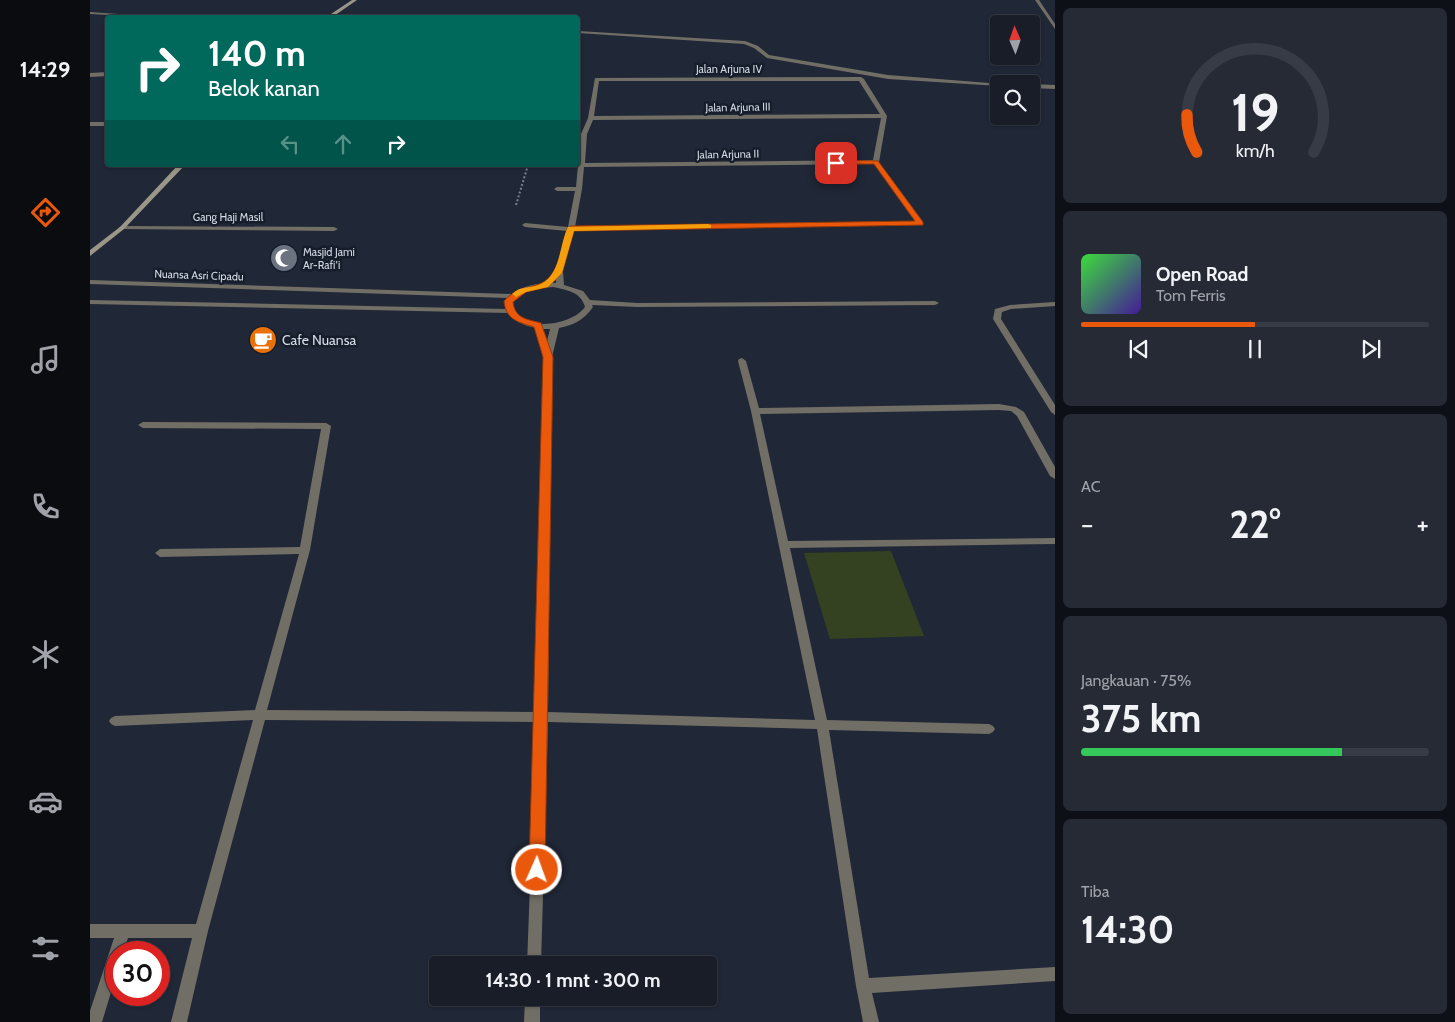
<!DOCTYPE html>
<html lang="id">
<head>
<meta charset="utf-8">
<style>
	body { margin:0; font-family:Cabin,sans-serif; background:#252a34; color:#f1f3f6; height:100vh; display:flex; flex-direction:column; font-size:19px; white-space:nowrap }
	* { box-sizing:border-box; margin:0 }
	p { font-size:16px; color:#9fa2a8 }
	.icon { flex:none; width:28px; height:28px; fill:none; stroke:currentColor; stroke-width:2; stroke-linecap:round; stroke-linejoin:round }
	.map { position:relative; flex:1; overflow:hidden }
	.panel { display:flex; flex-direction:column; gap:8px; padding:8px; background:#0d1016; width:400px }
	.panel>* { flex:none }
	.hud { position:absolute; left:15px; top:15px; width:475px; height:152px; border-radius:5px; box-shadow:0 1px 4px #0004,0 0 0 1px #363b45; background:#00695c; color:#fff; overflow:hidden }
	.needle { width:32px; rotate:358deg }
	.tools { position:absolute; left:900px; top:15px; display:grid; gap:10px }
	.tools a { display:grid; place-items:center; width:50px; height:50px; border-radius:5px; background:#181d28; box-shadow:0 1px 4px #0004,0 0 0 1px #363b45; font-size:25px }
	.speed { position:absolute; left:15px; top:941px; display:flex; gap:10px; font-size:25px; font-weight:700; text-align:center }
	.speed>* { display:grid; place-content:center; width:65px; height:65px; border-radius:50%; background:#181d28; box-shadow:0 1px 4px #0004,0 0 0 1px #363b45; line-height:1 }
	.speed .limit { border:8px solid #d22; background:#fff; color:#111 }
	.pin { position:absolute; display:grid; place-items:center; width:42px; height:42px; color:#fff; margin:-21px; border-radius:10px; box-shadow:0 2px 8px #0006 }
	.me { position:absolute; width:55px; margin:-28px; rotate:2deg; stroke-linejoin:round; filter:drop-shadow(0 0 4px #0008) }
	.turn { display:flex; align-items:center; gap:18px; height:105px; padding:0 20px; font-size:22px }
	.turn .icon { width:65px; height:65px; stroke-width:2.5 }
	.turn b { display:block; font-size:35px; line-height:42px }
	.lanes { display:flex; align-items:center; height:48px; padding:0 20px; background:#0003; justify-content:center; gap:25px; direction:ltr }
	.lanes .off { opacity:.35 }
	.big { font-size:38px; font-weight:700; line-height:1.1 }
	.panel .card { flex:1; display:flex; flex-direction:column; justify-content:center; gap:8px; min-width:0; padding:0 18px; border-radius:8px; background:#252a34 }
	.panel .dial { align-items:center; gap:0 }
	.dial svg { height:130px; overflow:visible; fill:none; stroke:#363b45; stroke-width:7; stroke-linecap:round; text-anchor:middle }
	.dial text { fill:#f1f3f6; stroke:none }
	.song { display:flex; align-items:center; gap:15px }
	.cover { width:60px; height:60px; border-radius:8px; background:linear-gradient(135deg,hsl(120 70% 55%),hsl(260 70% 35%)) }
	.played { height:5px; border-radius:2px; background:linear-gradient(90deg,#ea580c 50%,#363b45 50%) }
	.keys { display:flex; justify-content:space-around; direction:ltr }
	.heat { display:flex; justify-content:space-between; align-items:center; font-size:28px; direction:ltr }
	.charge { height:8px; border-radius:4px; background:linear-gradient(90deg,#34c759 75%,#363b45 0) }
	.trip { position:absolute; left:339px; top:956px; width:288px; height:50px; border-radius:5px; background:#181d28; box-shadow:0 1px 4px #0004,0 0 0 1px #363b45; font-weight:700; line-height:50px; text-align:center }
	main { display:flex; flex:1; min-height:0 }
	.menu { display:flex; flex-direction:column; width:90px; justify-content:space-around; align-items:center; background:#0a0c10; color:#9fa2a8 }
	.menu .icon { width:35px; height:35px }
	.menu .active { color:#ea580c }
	.menu b { font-size:22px; color:#f1f3f6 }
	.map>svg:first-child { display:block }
</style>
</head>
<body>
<main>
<nav class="menu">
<b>14:29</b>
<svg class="icon active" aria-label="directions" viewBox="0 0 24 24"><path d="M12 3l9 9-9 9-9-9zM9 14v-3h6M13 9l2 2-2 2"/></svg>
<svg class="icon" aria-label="music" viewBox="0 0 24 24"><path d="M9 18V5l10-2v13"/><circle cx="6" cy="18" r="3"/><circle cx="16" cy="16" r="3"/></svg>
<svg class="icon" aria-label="phone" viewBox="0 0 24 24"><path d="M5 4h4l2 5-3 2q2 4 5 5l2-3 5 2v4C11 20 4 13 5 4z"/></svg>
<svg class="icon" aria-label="climate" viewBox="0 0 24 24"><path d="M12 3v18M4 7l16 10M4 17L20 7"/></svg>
<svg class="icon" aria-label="car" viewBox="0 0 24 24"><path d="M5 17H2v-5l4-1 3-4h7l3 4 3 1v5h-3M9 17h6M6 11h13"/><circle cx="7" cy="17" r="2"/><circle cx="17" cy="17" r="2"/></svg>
<svg class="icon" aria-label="filters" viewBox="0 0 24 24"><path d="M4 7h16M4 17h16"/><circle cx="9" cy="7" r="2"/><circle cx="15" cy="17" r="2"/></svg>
</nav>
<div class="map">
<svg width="965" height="1022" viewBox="0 0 965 1022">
	<rect width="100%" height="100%" fill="#202736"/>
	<path fill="#344221" d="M801,551L834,636L740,639L714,553Z"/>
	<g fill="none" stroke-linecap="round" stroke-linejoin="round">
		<path stroke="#79808c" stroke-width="2" stroke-dasharray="2 2" stroke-linecap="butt" d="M426,205L438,165"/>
		<g fill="#716e65" fill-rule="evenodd">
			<path d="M945,0H949L965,24V29Z"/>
			<path d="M0,12L72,17L74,18L0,14Z"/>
			<path d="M488,31L655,41L668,46L679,55L798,75L912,84H909V86L798,79L677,58L664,48L654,44L488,33Z"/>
			<path d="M18,72V76L0,77V73Z"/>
			<path d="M771,77L774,79L797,116L789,162L832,222V224L484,231L473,271L474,285L493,291L500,300L547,303L845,301L849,303L845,305L547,307L502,305L503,307C494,320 484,325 469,328L462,357L458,712L725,720L661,411L648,361L649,359L652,358L656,361L669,408L909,404L926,407L934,412L965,467V479L960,476L927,416L921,411L909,410L670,414L698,541L965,538V544L700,548L737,720L899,724L903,726L905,729L903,732L899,734L739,730L779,978L965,967V981L782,993L789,1022H773L766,986L727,729L458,722L451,965H437L446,722L175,720L118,931L97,1022H81L102,938H38L33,952H26V976L12,1022H0V1011L24,938H0V924H106L163,720L25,726L21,724L19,721L21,718L25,716L165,710L209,554L70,557L65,553L70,549L210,547L231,429L53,428L48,425L53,422L236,423L241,426L220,550L177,710L446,712L454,356L445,328C433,325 426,322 418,313L0,304V300L416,309L415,301L417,298L0,284V280L422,294C434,285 452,282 466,283L465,271L477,231L435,227L432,225L435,223L478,227L485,191H467L464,189L467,187H486L491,134L498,118L505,78ZM509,81H769L790,114L504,116ZM791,118L783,160L495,163L497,134L503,120ZM784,164L825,221L485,227L492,189L494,167ZM463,287C477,290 491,292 495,307C481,327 424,334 423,301C434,290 448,288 463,287ZM453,329H460L457,341Z"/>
			<path d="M941,84L965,85V89L941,88Z"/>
			<rect x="0" y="122" width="18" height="4"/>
			<path d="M32,226L244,227L248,229L244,231L30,229L28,228Z"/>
			<path d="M965,302V306L921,309L912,312L911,319L965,405V415L961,412L903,319L905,309L920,305Z"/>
			<path d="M435,998H450V1022H434Z"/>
		</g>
		<g fill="#9a9688" fill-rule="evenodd">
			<path d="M262,0H267L241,18H235Z"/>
			<path d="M88,165H95L34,229L0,256V250L30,227Z"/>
		</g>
	</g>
	<path fill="#ea580c" stroke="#983908" d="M746,160L788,161L833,222V225L484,231L472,273L458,287L436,292L423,302C425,319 437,319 451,323L463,357L455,870L453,874L447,876L441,874L439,870L453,357L444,327C428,322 416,320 414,301C425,289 435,289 449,284C469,278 472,246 477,229L481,226L825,221L784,164H744Z"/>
	<path fill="#f59e0b" d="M618,224L621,225V228L484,231L472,273L458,287L436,292L426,297L422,294C431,285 441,289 451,284C471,274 469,245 478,227Z"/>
	<defs>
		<g id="mosque-disc" transform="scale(1.4375)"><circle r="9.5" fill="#6b7280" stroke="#161e2c"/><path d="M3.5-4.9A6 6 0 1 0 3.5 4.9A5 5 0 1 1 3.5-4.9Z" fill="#fff"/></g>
		<g id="cafe-disc" transform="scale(1.4375)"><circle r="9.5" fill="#e8710a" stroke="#161e2c"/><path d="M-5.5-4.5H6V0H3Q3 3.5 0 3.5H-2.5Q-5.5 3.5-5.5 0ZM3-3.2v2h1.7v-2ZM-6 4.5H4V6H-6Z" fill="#fff"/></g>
	</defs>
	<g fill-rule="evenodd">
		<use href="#mosque-disc" x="194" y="258"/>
		<use href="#cafe-disc" x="173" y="340"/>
	</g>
	<g text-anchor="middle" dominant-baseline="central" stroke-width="5" stroke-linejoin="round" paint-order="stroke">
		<g font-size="11" fill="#d5dbe4" stroke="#161e2c">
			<text x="639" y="69">Jalan Arjuna IV</text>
			<text transform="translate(648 107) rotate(-1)">Jalan Arjuna III</text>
			<text transform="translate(638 154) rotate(-1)">Jalan Arjuna II</text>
			<text x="138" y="217">Gang Haji Masil</text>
			<text transform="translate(109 275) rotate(2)">Nuansa Asri Cipadu</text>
		</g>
		<g font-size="11" fill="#d5dbe4" stroke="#161e2c" text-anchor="start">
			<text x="213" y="252">Masjid Jami<tspan x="213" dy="13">Ar-Rafi'i</tspan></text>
		</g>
		<g font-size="14" fill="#d5dbe4" stroke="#161e2c" text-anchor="start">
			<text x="192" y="340">Cafe Nuansa</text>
		</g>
	</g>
</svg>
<div class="tools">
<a><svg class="needle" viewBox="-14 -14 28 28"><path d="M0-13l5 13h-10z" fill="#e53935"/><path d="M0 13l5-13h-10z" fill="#9fa2a8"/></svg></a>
<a><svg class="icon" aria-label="search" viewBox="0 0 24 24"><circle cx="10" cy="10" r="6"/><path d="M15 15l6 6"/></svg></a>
</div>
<div class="speed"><div class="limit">30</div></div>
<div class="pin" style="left:746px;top:163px;background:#d93025"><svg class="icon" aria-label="arrive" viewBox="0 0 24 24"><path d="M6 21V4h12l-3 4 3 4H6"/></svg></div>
<svg class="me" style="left:447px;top:870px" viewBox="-20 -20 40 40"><circle r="17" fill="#ea580c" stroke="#fff" stroke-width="3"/><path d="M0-11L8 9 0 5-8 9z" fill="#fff"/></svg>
<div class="trip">14:30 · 1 mnt · 300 m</div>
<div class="hud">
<div class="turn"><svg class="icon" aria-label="right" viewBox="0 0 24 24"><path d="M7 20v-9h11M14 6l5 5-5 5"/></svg><div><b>140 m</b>Belok kanan</div></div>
<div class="lanes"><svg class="icon off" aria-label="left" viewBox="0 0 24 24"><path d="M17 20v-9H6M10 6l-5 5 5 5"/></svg><svg class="icon off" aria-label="ahead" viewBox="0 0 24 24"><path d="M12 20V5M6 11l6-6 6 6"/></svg><svg class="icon" aria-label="right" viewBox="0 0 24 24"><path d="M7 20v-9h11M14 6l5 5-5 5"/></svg></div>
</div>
</div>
<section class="panel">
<div class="card dial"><svg viewBox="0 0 100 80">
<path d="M14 69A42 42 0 1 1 86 69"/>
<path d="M14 69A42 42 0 0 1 8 46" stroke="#ea580c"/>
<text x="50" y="56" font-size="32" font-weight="700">19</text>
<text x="50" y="72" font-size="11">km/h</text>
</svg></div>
<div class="card">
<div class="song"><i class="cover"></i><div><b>Open Road</b><p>Tom Ferris</p></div></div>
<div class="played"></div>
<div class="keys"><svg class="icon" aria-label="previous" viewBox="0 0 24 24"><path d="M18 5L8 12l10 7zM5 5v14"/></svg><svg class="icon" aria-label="pause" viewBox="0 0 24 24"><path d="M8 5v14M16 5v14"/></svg><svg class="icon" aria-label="next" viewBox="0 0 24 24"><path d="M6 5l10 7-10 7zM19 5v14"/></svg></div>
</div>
<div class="card"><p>AC</p>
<div class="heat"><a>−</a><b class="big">22°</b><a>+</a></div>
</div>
<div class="card"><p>Jangkauan · 75%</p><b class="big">375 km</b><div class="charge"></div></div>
<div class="card"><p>Tiba</p><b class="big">14:30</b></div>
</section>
</main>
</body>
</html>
